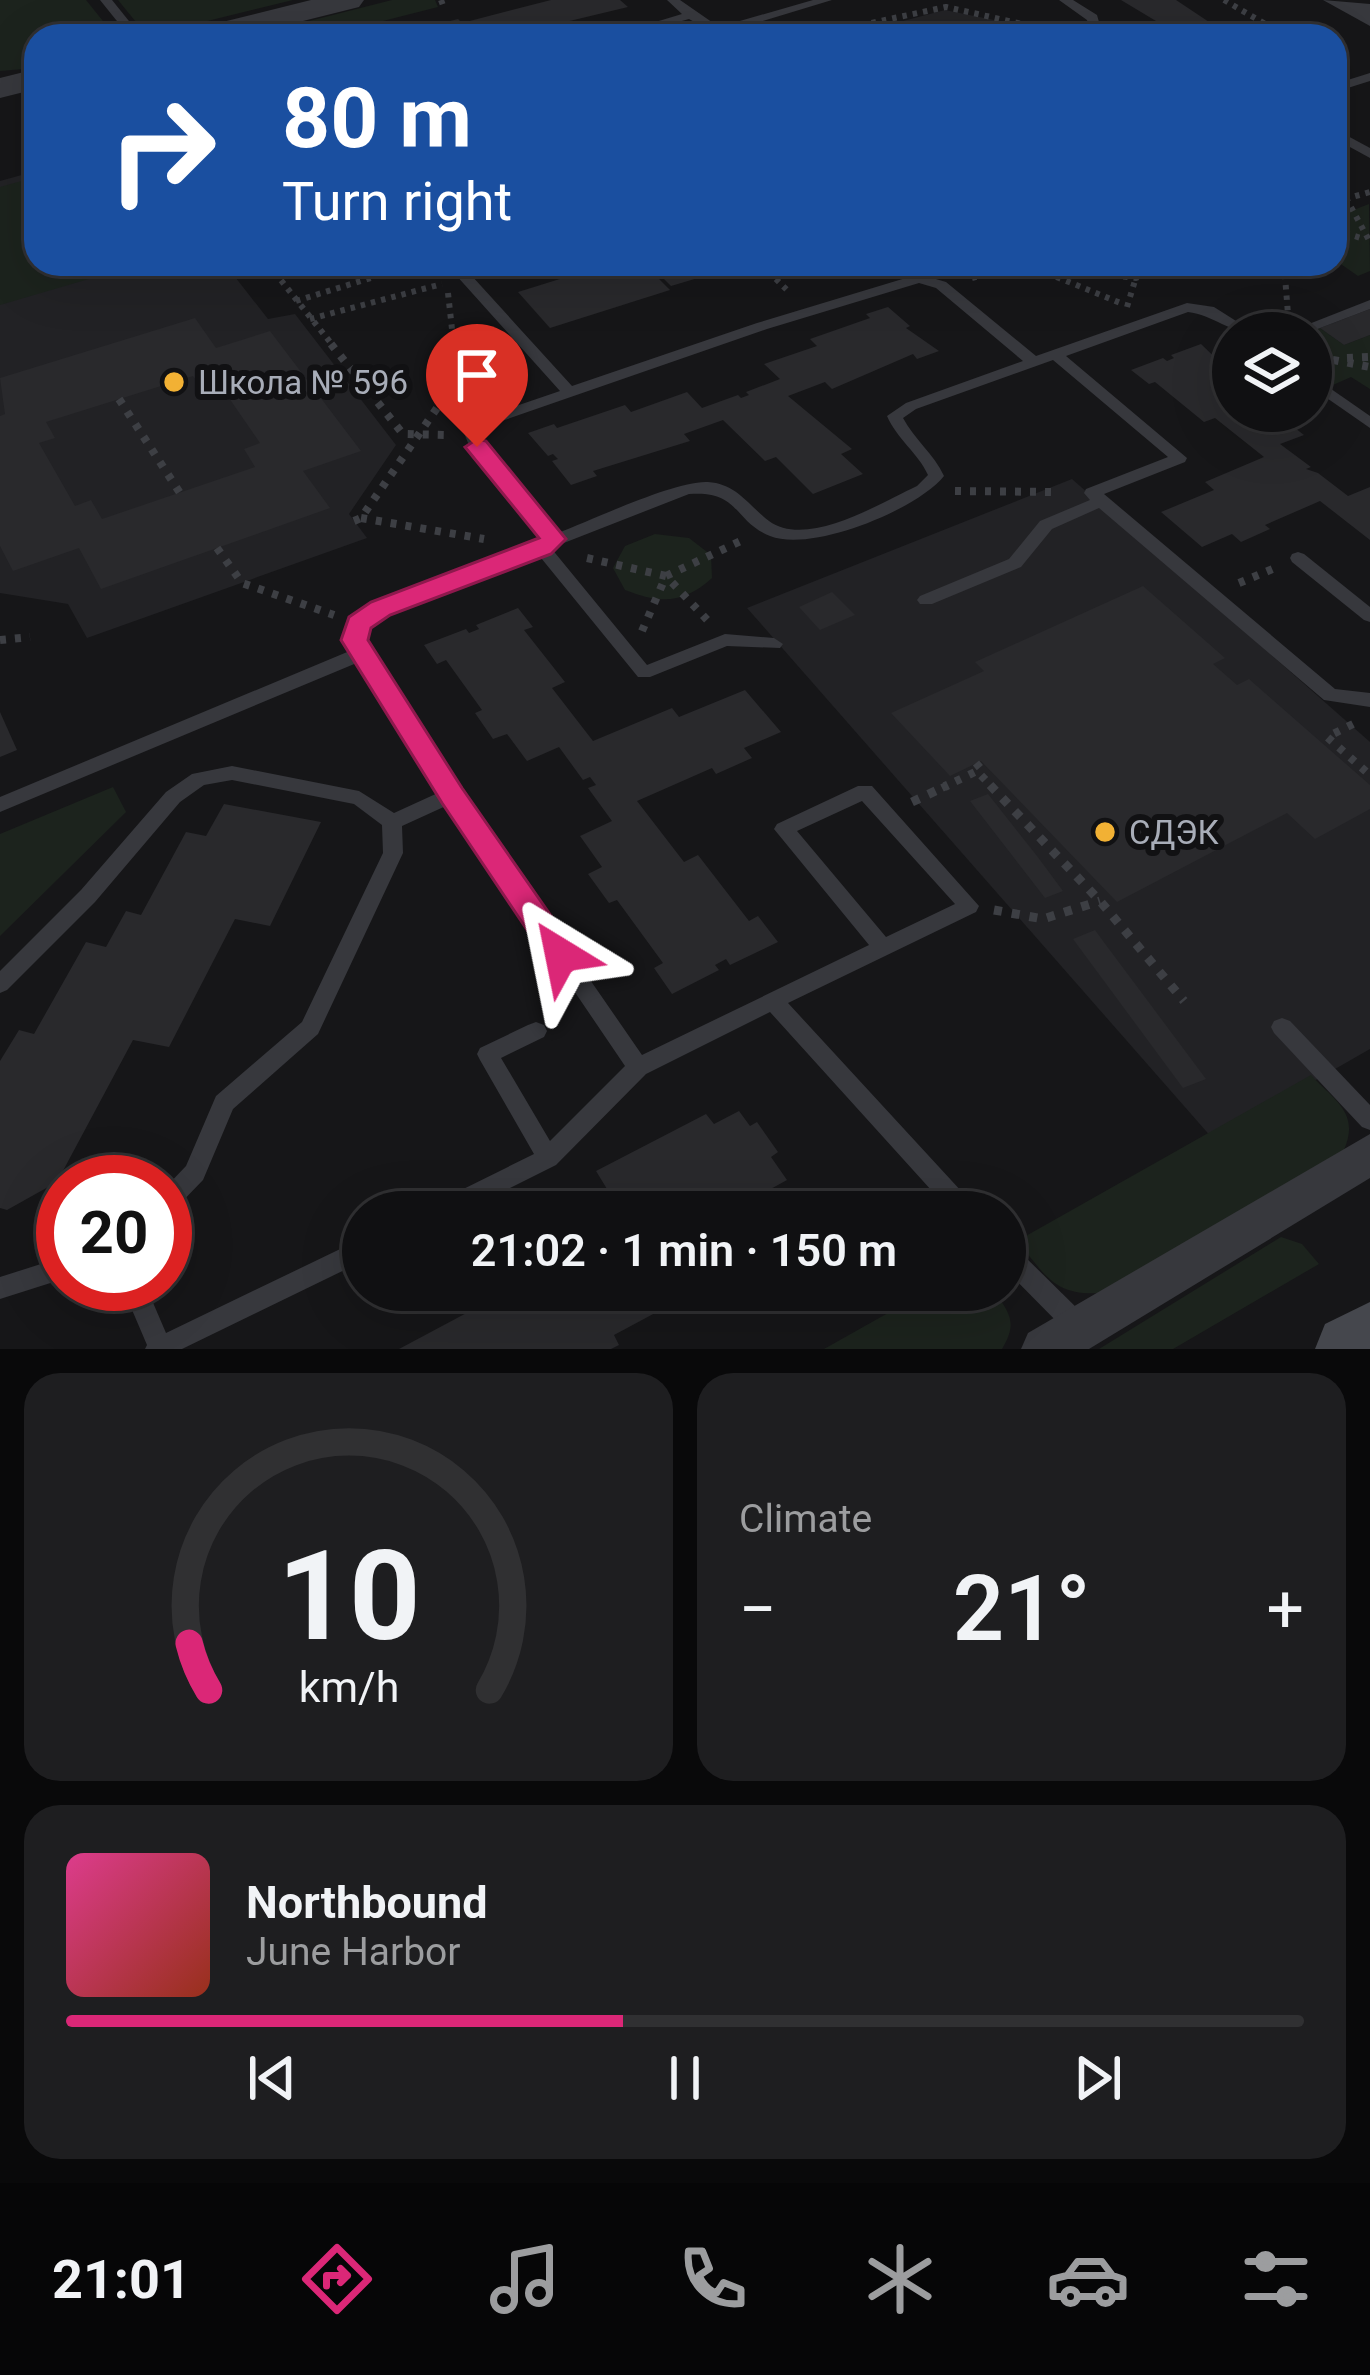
<!DOCTYPE html>
<html lang="en">
<head>
<meta charset="utf-8">
<style>
	body { margin:0; font-family:Roboto,sans-serif; background:#1e1e20; color:#f1f3f6; height:100vh; display:flex; flex-direction:column; font-size:45px; white-space:nowrap }
	* { box-sizing:border-box; margin:0 }
	p { font-size:39px; color:#9c9d9f }
	.icon { flex:none; width:66px; height:66px; fill:none; stroke:currentColor; stroke-width:2; stroke-linecap:round; stroke-linejoin:round }
	.map { position:relative; height:1349px; overflow:hidden }
	.details { display:flex; flex-direction:column; gap:24px; padding:24px; background:#09090a; flex:1 }
	.details>* { flex:none }
	.banner { position:absolute; left:24px; top:24px; width:1323px; height:252px; border-radius:36px; box-shadow:0 12px 48px #0002,0 0 0 3px #303032; background:#1a4fa0; color:#fff; overflow:hidden }
	.tools { position:absolute; left:1212px; top:312px; display:grid; gap:24px }
	.tools a { display:grid; place-items:center; width:120px; height:120px; border-radius:50%; background:#101012; box-shadow:0 12px 48px #0002,0 0 0 3px #303032; font-size:60px }
	.speed { position:absolute; left:36px; top:1155px; display:flex; gap:24px; font-size:60px; font-weight:700; text-align:center }
	.speed>* { display:grid; place-content:center; width:156px; height:156px; border-radius:50%; background:#101012; box-shadow:0 12px 48px #0002,0 0 0 3px #303032; line-height:1 }
	.speed .limit { border:18px solid #d22; background:#fff; color:#111 }
	.pin { position:absolute; display:grid; place-items:center; width:102px; height:102px; color:#fff; margin:-123px -51px; border-radius:50% 50% 50% 0; rotate:-45deg; box-shadow:0 0 12px #0007 }
	.pin .icon { rotate:45deg }
	.me { position:absolute; width:132px; margin:-66px; rotate:325deg; stroke-linejoin:round; filter:drop-shadow(0 0 9px #0008) }
	.turn { display:flex; align-items:center; gap:42px; height:252px; padding:0 60px; font-size:54px }
	.turn .icon { width:156px; height:156px; stroke-width:2.5 }
	.turn b { display:block; font-size:84px; line-height:102px }
	.big { font-size:90px; font-weight:600; line-height:1.1 }
	.details .tile { flex:1; display:flex; flex-direction:column; justify-content:center; gap:18px; min-width:0; padding:0 42px; border-radius:36px; background:#1e1e20 }
	.details .dial { align-items:center; gap:0 }
	.dial svg { height:312px; overflow:visible; fill:none; stroke:#303032; stroke-width:7; stroke-linecap:round; text-anchor:middle }
	.dial text { fill:#f1f3f6; stroke:none }
	.song { display:flex; align-items:center; gap:36px }
	.cover { width:144px; height:144px; border-radius:18px; background:linear-gradient(135deg,hsl(330 70% 55%),hsl(10 70% 35%)) }
	.played { height:12px; border-radius:6px; background:linear-gradient(90deg,#db2777 45%,#303032 45%) }
	.keys { display:flex; justify-content:space-around; direction:ltr }
	.heat { display:flex; justify-content:space-between; align-items:center; font-size:66px; direction:ltr }
	.details .tiles { flex:1; display:grid; gap:24px; grid-template-columns:1fr 1fr }
	.tile:last-child { grid-column:span 2 }
	.trip { position:absolute; left:342px; top:1191px; width:684px; height:120px; border-radius:60px; background:#101012; box-shadow:0 12px 48px #0002,0 0 0 3px #303032; font-weight:600; line-height:120px; text-align:center }
	.tabs { display:flex; height:192px; justify-content:space-around; align-items:center; background:#060607; color:#9c9d9f }
	.tabs .icon { width:84px; height:84px }
	.tabs .active { color:#db2777 }
	.tabs b { font-size:54px; color:#f1f3f6 }
	.map>svg:first-child { display:block }
</style>
</head>
<body>
<div class="map">
<svg width="1370" height="1349" viewBox="0 0 1370 1349">
	<rect width="100%" height="100%" fill="#161618"/>
	<g fill="#222225">
		<path d="M945,10L1033,28L1046,36H846Z"/>
		<path d="M36,171V264H225L268,319L295,314L396,445L349,514L367,538L87,638L68,604L0,593V181Z"/>
		<path d="M1072,479L1370,742V1049L1213,1139L747,608Z"/>
	</g>
	<g fill="#1c231d">
		<path d="M0,0H86L115,36H36V68L0,71Z"/>
		<path d="M118,0H293L163,32L140,27Z"/>
		<path d="M392,0H435L438,7L324,36H250Z"/>
		<path d="M36,177V264H140L0,305V187Z"/>
		<path d="M1369,204L1370,271L1358,276L1335,260V217Z"/>
		<path d="M1320,328L1344,345L1370,335V389L1351,377L1333,385L1311,370V333Z"/>
		<path d="M655,534L689,538L711,555L712,578C683,604 661,604 625,590L613,568L625,546Z"/>
		<path d="M113,787L126,812L0,936V834Z"/>
		<path d="M1311,1075C1335,1101 1360,1113 1344,1150L1101,1293C1053,1296 1046,1275 1017,1241Z"/>
		<path d="M1281,1237L1302,1244L1319,1264L1173,1349H1099Z"/>
		<path d="M929,1290H993C1010,1313 1018,1323 1002,1349H824Z"/>
	</g>
	<g fill="#29292c" fill-rule="evenodd">
		<path d="M551,0H620L628,7L507,36H420L435,30L430,26L458,19L462,23Z"/>
		<path d="M1121,0H1176L1230,36H1145L1171,30Z"/>
		<path d="M608,264H644L670,290L550,328L518,292Z"/>
		<path d="M667,264H684L698,278L671,286L653,268Z"/>
		<path d="M888,307L910,326L906,328L939,351L917,359L913,354L832,389L825,382L788,396L852,449L841,454L863,474L813,494L776,457L765,461L723,420L684,434L690,441L593,471L597,476L571,485L552,461L558,459L553,454L548,456L528,433L554,424L557,428L625,405L631,412L687,392L702,408L738,395L741,398L749,395L746,392L780,379L764,364L817,346L810,339L870,318L866,314Z"/>
		<path d="M1370,309V335L1344,345L1320,328Z"/>
		<path d="M195,318L216,348L270,331L361,451L303,471L330,508L101,589L79,548L13,571L0,546V416L5,414L0,378ZM193,376L203,390L220,385L260,443L244,449L255,467L102,519L91,500L75,506L39,443L55,438L46,422Z"/>
		<path d="M1201,344L1233,375V411H1287L1278,415L1304,435L1280,444L1311,467L1306,469L1318,473L1348,496L1370,487V540L1320,501L1265,525L1270,529L1241,542L1232,534L1202,547L1161,512L1214,490L1205,482L1264,457L1215,418L1204,422L1155,382L1149,384L1131,370L1163,358L1167,361L1174,358L1171,355Z"/>
		<path d="M1143,586L1225,658L1213,664L1237,685L1249,679L1370,785V809L1315,839L1287,813L1117,902L981,761L950,776L891,713L984,671L975,662Z"/>
		<path d="M832,592L855,615L820,630L799,607Z"/>
		<path d="M518,608L533,627L524,630L565,682L552,688L593,741L672,708L679,717L745,690L781,732L744,748L752,758L716,774L712,768L637,801L684,862L698,855L749,921L758,916L778,942L730,965L726,959L715,965L719,970L672,994L654,968L663,963L617,900L609,903L588,874L602,867L580,836L612,821L588,788L596,785L590,777L583,780L559,747L527,761L507,734L493,739L475,713L482,710L446,660L437,664L424,645L466,629L469,633L479,629L476,625Z"/>
		<path d="M0,712L17,750L0,757Z"/>
		<path d="M988,794L1037,856L1063,891L1045,898L970,801Z"/>
		<path d="M224,804L321,822L270,926L235,919L169,1047L133,1040L57,1182L7,1210L0,1208V1061L19,1030L34,1034L86,942L106,947L126,911L141,915L186,832L206,836Z"/>
		<path d="M1095,930L1103,941L1206,1079L1183,1088L1073,939Z"/>
		<path d="M739,1111L750,1126L757,1122L778,1152L771,1157L787,1180L740,1206L744,1212H595L615,1202L596,1171L706,1114L714,1124Z"/>
		<path d="M469,1290H641L655,1313L614,1335L619,1345L611,1349H399L474,1309L465,1292Z"/>
	</g>
	<g fill="none" stroke-linecap="round" stroke-linejoin="round">
		<g stroke="#3d3f44" stroke-width="6" stroke-dasharray="4.5 6" stroke-linecap="butt">
			<path d="M441,0L444,8"/>
			<path d="M1224,0L1286,36"/>
			<path d="M87,36L104,32"/>
			<path d="M810,36L946,7L1072,35"/>
			<path d="M1292,36L1320,27"/>
			<path d="M1346,198L1370,242"/>
			<path d="M1335,202L1370,192"/>
			<path d="M1335,230L1364,239"/>
			<path d="M268,264L334,347"/>
			<path d="M761,264L790,293"/>
			<path d="M1019,264L1136,278L1171,264"/>
			<path d="M1284,264L1288,314"/>
			<path d="M1037,269L1123,304"/>
			<path d="M972,278L1021,266"/>
			<path d="M448,293L454,347"/>
			<path d="M296,301L416,264"/>
			<path d="M1127,307L1140,264"/>
			<path d="M310,319L442,284"/>
		</g>
		<g stroke="#3d3f44" stroke-width="8" stroke-dasharray="6 9" stroke-linecap="butt">
			<path d="M331,344L403,434L447,435"/>
			<path d="M1318,357L1370,367"/>
			<path d="M1347,358L1370,357"/>
			<path d="M119,399L180,493"/>
			<path d="M955,491L1054,492"/>
			<path d="M361,518L484,539"/>
			<path d="M354,521L361,518L457,379L453,344"/>
			<path d="M217,548L242,583L334,615"/>
			<path d="M587,558L666,576L711,624"/>
			<path d="M1239,583L1275,568"/>
			<path d="M642,631L666,576L745,539"/>
			<path d="M0,640L30,637"/>
			<path d="M1353,724L1327,737L1370,775"/>
			<path d="M976,763L981,769L986,767"/>
			<path d="M942,788L977,771L993,788"/>
		</g>
		<g stroke="#3d3f44" stroke-width="9" stroke-dasharray="8 10" stroke-linecap="butt">
			<path d="M990,785L1100,901L1184,1001"/>
			<path d="M912,802L948,785"/>
			<path d="M994,910L1043,919L1100,901"/>
		</g>
		<g fill="#37383d" fill-rule="evenodd">
			<path d="M100,0H112L141,36H129Z"/>
			<path d="M667,0H680L719,27L813,0H832L717,35L689,19L628,36H609L682,14Z"/>
			<path d="M1059,0H1073L1097,15L1103,36H1091L1087,20Z"/>
			<path d="M1370,73V81L1335,92V84Z"/>
			<path d="M1344,134L1370,148V158L1339,141V135Z"/>
			<path d="M446,264H461L572,386L757,323L919,274L946,282L1036,356L1187,303L1214,307L1255,333C1230,333 1213,315 1188,312L1066,356L1187,458L1185,462L1104,494L1335,689L1370,693V707L1324,700L1099,508L1052,529L1021,567L932,604H920L917,600L920,596L1009,559L1040,521L1090,500L1084,493L1086,489L1168,457L1053,360L916,409L903,418C914,439 934,454 944,476C918,509 812,553 770,536C733,521 740,490 689,494L551,548L647,665L725,634L774,638L783,644L780,648L727,646L650,677H638L537,553L386,612L366,627L364,640L459,790L642,1055L869,945L774,829L777,824L858,786H872L979,906L976,912L788,1003L974,1205L978,1212H951L770,1012L646,1074L556,1165L462,1212H427L431,1205L534,1154L480,1060L477,1054L480,1048L528,1025L536,1022L544,1025L547,1031L544,1037L501,1058L550,1141L625,1066L448,805L402,826L403,853L318,1034L233,1109L203,1180L173,1211L165,1214V1188L186,1166L216,1096L302,1022L383,853L382,825L354,804L232,780L204,785L180,802L95,902L7,990L0,993V971L81,890L166,792L192,774L232,766L359,791L394,813L440,792L359,662L0,812V797L352,650L346,640L352,620L374,604L544,538L471,450L464,433L484,417L560,391ZM919,283L936,288L1023,361L906,403L887,416C897,439 918,453 928,475L917,486C880,503 807,549 769,521C748,505 737,484 708,482C676,480 592,520 558,533L484,446L480,434L496,423L767,329ZM862,801L955,904L886,937L797,831Z"/>
			<path d="M1370,300V309L1307,333H1286Z"/>
			<path d="M1311,375L1370,416V428L1311,387Z"/>
			<path d="M1298,552L1304,554L1370,607V622L1364,620L1292,562L1290,558L1292,554Z"/>
			<path d="M1282,1018L1290,1021L1370,1105V1130L1362,1127L1274,1033L1271,1027L1274,1021Z"/>
			<path d="M363,1238V1261L182,1349H145L147,1345L121,1284H145L166,1333Z"/>
			<path d="M1005,1242L1013,1245L1087,1318L1090,1326L1087,1334L1078,1337L1069,1334L1005,1269Z"/>
			<path d="M63,1257V1279L0,1299V1277Z"/>
		</g>
		<path fill="#37383d" fill-rule="evenodd" d="M1370,1134V1178L1089,1349H1021L1028,1333Z"/>
		<g fill="#37383d" fill-rule="evenodd">
			<path d="M311,0H364L359,7L243,36H189L194,29Z"/>
			<path d="M1323,0L1370,4V26Z"/>
			<path d="M36,69V89L0,98V78Z"/>
		</g>
		<path fill="#45474d" fill-rule="evenodd" d="M1370,1302V1349H1315L1325,1324Z"/>
	</g>
	<path fill="#db2777" stroke="#8e194d" stroke-width="3" d="M477,439L486,441L566,539L551,554L390,615L371,628L368,640L462,788L572,946L577,955L572,964L561,968L550,964L442,803L341,640L349,617L371,602L539,538L465,447Z"/>
	<g fill="#f2b134" stroke="#111113" stroke-width="4.5">
		<circle cx="174" cy="382" r="12"/>
		<circle cx="1105" cy="832" r="12"/>
	</g>
	<g text-anchor="middle" dominant-baseline="central" stroke-width="12" stroke-linejoin="round" paint-order="stroke">
		<g font-size="33" fill="#a8adb8" stroke="#111113" text-anchor="start">
			<text x="198" y="382">Школа № 596</text>
			<text x="1129" y="832">СДЭК</text>
		</g>
	</g>
</svg>
<div class="tools">
<a><svg class="icon" aria-label="layers" viewBox="0 0 24 24"><path d="M12 4l9 5-9 5-9-5zM3 14l9 5 9-5"/></svg></a>
</div>
<div class="speed"><div class="limit">20</div></div>
<div class="pin" style="left:477px;top:447px;background:#d93025"><svg class="icon" aria-label="arrive" viewBox="0 0 24 24"><path d="M6 21V4h12l-3 4 3 4H6"/></svg></div>
<svg class="me" style="left:561px;top:955px" viewBox="-20 -20 40 40"><path d="M0-17L14 15 0 8-14 15z" fill="#db2777" stroke="#fff" stroke-width="4"/></svg>
<div class="trip">21:02 · 1 min · 150 m</div>
<div class="banner">
<div class="turn"><svg class="icon" aria-label="right" viewBox="0 0 24 24"><path d="M7 20v-9h11M14 6l5 5-5 5"/></svg><div><b>80 m</b>Turn right</div></div>
</div>
</div>
<section class="details">
<div class="tiles">
<div class="tile dial"><svg viewBox="0 0 100 80">
<path d="M14 69A42 42 0 1 1 86 69"/>
<path d="M14 69A42 42 0 0 1 9 57" stroke="#db2777"/>
<text x="50" y="56" font-size="32" font-weight="700">10</text>
<text x="50" y="72" font-size="11">km/h</text>
</svg></div>
<div class="tile"><p>Climate</p>
<div class="heat"><a>−</a><b class="big">21°</b><a>+</a></div>
</div>
<div class="tile">
<div class="song"><i class="cover"></i><div><b>Northbound</b><p>June Harbor</p></div></div>
<div class="played"></div>
<div class="keys"><svg class="icon" aria-label="previous" viewBox="0 0 24 24"><path d="M18 5L8 12l10 7zM5 5v14"/></svg><svg class="icon" aria-label="pause" viewBox="0 0 24 24"><path d="M8 5v14M16 5v14"/></svg><svg class="icon" aria-label="next" viewBox="0 0 24 24"><path d="M6 5l10 7-10 7zM19 5v14"/></svg></div>
</div>
</div>
</section>
<nav class="tabs">
<b>21:01</b>
<svg class="icon active" aria-label="directions" viewBox="0 0 24 24"><path d="M12 3l9 9-9 9-9-9zM9 14v-3h6M13 9l2 2-2 2"/></svg>
<svg class="icon" aria-label="music" viewBox="0 0 24 24"><path d="M9 18V5l10-2v13"/><circle cx="6" cy="18" r="3"/><circle cx="16" cy="16" r="3"/></svg>
<svg class="icon" aria-label="phone" viewBox="0 0 24 24"><path d="M5 4h4l2 5-3 2q2 4 5 5l2-3 5 2v4C11 20 4 13 5 4z"/></svg>
<svg class="icon" aria-label="climate" viewBox="0 0 24 24"><path d="M12 3v18M4 7l16 10M4 17L20 7"/></svg>
<svg class="icon" aria-label="car" viewBox="0 0 24 24"><path d="M5 17H2v-5l4-1 3-4h7l3 4 3 1v5h-3M9 17h6M6 11h13"/><circle cx="7" cy="17" r="2"/><circle cx="17" cy="17" r="2"/></svg>
<svg class="icon" aria-label="filters" viewBox="0 0 24 24"><path d="M4 7h16M4 17h16"/><circle cx="9" cy="7" r="2"/><circle cx="15" cy="17" r="2"/></svg>
</nav>
</body>
</html>
